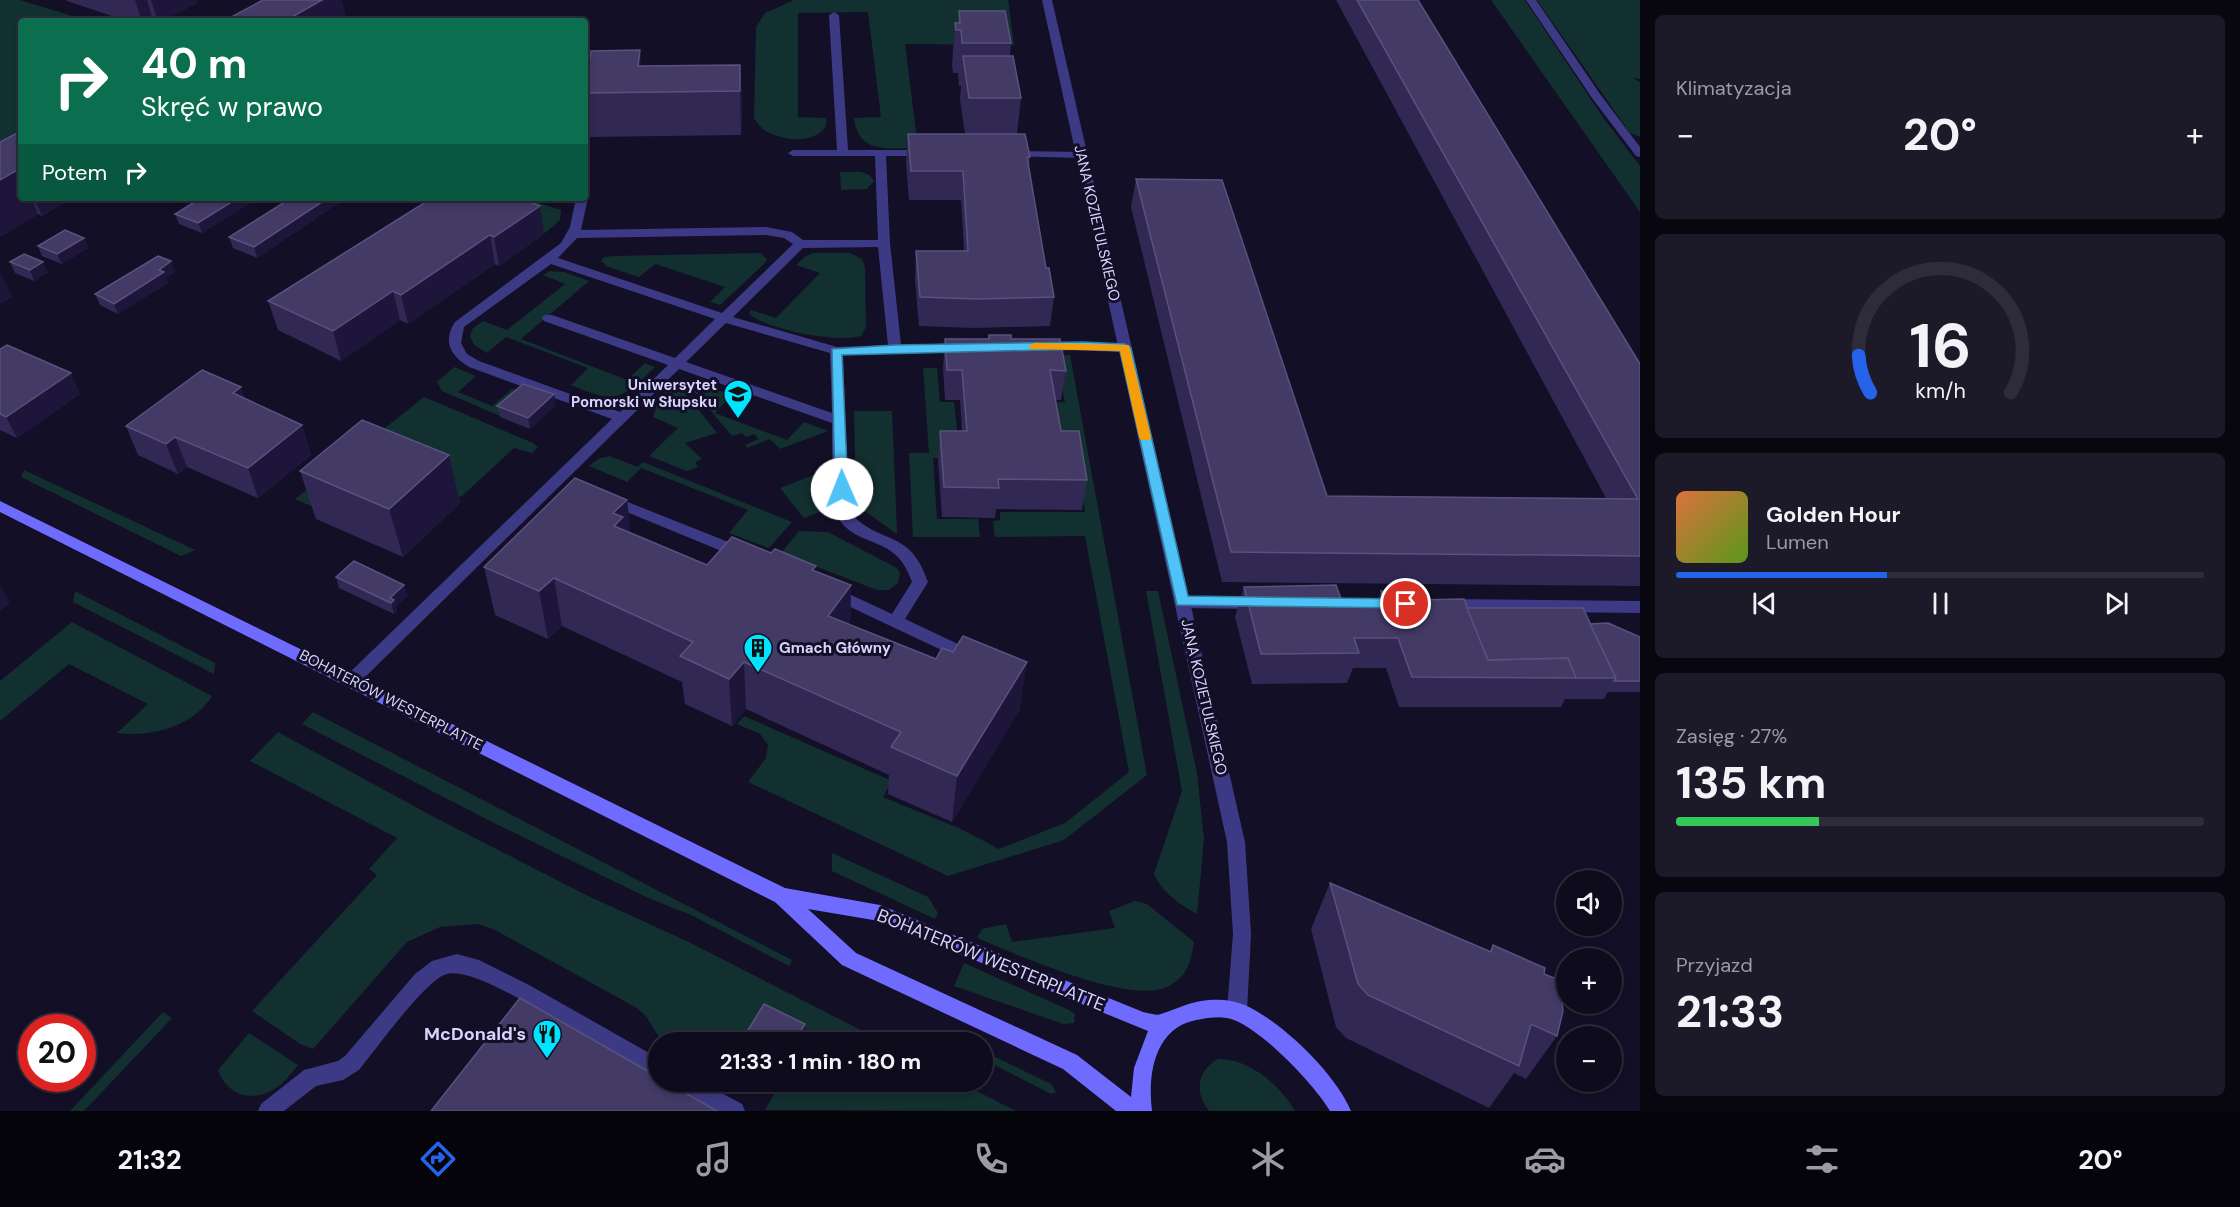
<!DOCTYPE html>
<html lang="pl">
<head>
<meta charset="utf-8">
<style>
	body { margin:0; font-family:"DM Sans",sans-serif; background:#1c1929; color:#f1f3f6; height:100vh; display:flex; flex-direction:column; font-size:22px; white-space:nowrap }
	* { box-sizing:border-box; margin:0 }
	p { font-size:20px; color:#9b9ba3 }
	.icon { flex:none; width:33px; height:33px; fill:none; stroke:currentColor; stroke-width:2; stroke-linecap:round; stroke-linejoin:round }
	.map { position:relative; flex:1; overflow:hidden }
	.details { display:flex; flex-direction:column; gap:15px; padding:15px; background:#08060f; width:600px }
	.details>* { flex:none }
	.top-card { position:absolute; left:18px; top:18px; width:570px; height:183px; border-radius:6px; box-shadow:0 3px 9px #0003,0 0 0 2px #2e2b3b; background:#0b6e4f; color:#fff; overflow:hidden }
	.buttons { position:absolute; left:1556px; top:870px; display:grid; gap:12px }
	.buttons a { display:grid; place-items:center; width:66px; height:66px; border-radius:50%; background:#0e0b1c; box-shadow:0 3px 9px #0003,0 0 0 2px #2e2b3b; font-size:30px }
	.speed { position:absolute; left:18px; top:1014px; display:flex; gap:12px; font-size:30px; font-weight:700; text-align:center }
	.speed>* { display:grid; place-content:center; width:78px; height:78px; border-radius:50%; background:#0e0b1c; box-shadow:0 3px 9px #0003,0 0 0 2px #2e2b3b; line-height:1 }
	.speed .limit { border:9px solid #d22; background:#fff; color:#111 }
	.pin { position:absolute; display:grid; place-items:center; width:51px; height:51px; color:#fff; margin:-26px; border:3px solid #fff; border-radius:50%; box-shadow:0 2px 6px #0007 }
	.me { position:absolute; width:66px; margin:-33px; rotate:359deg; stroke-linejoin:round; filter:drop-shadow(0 0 4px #0008) }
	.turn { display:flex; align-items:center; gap:21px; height:126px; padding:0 24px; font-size:27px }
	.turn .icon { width:78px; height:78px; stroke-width:2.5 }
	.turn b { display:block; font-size:42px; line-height:51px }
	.then { display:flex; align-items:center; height:57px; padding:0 24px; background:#0003; gap:12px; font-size:22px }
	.big { font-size:45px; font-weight:700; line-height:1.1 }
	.details .card { flex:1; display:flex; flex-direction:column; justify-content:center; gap:9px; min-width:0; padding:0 21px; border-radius:9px; background:#1c1929 }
	.details .dial { align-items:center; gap:0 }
	.dial svg { height:156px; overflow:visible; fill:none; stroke:#2e2b3b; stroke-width:7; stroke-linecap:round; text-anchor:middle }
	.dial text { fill:#f1f3f6; stroke:none }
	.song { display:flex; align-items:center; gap:18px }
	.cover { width:72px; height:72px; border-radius:9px; background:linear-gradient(135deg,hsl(20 70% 55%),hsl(90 70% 35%)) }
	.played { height:6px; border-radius:3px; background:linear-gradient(90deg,#2563eb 40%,#2e2b3b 40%) }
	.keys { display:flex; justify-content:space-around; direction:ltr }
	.heat { display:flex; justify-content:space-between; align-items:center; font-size:33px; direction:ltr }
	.charge { height:9px; border-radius:4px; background:linear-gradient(90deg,#34c759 27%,#2e2b3b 0) }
	.trip { position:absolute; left:648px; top:1032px; width:345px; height:60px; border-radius:30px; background:#0e0b1c; box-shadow:0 3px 9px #0003,0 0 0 2px #2e2b3b; font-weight:700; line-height:60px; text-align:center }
	.menu { display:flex; height:96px; justify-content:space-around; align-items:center; background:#06040b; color:#9b9ba3 }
	.menu .icon { width:42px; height:42px }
	.menu .active { color:#2563eb }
	.menu b { font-size:27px; color:#f1f3f6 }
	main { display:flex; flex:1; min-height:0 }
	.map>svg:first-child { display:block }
</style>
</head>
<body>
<main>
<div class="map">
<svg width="1640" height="1111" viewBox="0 0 1640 1111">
	<rect width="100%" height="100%" fill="#130f26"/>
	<g fill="#12302f">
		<path d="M0,0H20L89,21H21V135L0,146Z"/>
		<path d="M794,0H1008L1014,45L905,44L918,148C890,148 858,155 854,118L881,117L868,12L798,13V117L826,118V126C815,145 779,141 763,129C759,126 757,122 754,118L756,27L765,13Z"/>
		<path d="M1491,0H1525L1602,116L1640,166V212Z"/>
		<path d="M1537,0H1640V79L1632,78L1640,82V137L1630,133Z"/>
		<path d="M840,172C852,172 869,169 874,181L867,189L841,190Z"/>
		<path d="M529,200L561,210L560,220L545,233L506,217Z"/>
		<path d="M760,253L767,259L764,264L720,305L710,302L725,287L655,264L639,277L608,267L601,261L604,257L615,256Z"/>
		<path d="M813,253H850L862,259L865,267L866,327L861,336C836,343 769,330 749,314L751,310L776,318L820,273L796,265L806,256Z"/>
		<path d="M550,271L564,272L589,281L521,339L627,380L645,363L655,367C621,400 616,404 571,385L588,368L506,337L487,353L474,345L470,336L473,328L483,321L507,330L565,284L543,275Z"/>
		<path d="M1035,355H1070L1147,775L1064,840L948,876L748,782L766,758L768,745L760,734L737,724L744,716L892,781L883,797L961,829L999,849L1065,823L1129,772L1085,536L995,537L993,521L1000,520V512H1085L1077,458H1061L1052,403L1065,402L1058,366Z"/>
		<path d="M454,367L476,376L458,392L492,406L512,389L525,394L500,416L442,391L437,382Z"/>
		<path d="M923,368H937L940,402H954L960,458H933L937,519H978L980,537H913L909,453H929Z"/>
		<path d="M683,378L732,395L715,413L787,440L804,422L828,431L780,449L770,439L747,448L745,445L759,439L754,434L746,437L742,433L732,436Z"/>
		<path d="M676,382L717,433L685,443L702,459L695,462L698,467L687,471L649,456L678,428L653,417L658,400Z"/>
		<path d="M424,397L533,443L538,447L532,453L514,448L461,497L374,462L318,509L295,499Z"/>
		<path d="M854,411H892L897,534L856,505Z"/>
		<path d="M609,456L638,467L643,462L792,522L769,548L729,533L748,510L641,468L627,482L589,466L598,459Z"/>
		<path d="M829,469L827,509L804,518L780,488Z"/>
		<path d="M24,470L195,550L181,556L21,477Z"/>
		<path d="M799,531L828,532L897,568L900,573L898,583L889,590H877L781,553Z"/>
		<path d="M75,591L215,663L214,674L73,602Z"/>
		<path d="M1146,591H1158L1197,773L1204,839L1197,914C1181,905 1161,892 1154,874L1182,791Z"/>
		<path d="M72,622L212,696C191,728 152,737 117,733L148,704L69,664L0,721V681Z"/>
		<path d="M313,712L792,960L789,966L691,915L646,897L498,825L302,724Z"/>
		<path d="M278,732L434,817L588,896L689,942L884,1042H804L810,1032L763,1010L743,1042H662L646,1016L637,1008L495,930L478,924L440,927L407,942L313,1049L300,1044L252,1011L377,875L369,869L397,838L250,761Z"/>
		<path d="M832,853L928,897L938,913L935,919L832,871Z"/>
		<path d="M1135,901L1147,904L1194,942C1191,960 1188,975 1171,985C1133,1008 1017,954 977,938L982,929L1006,924L1012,942L1115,928L1109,911Z"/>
		<path d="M964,963L1069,1010L1075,1014L1074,1023L1063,1024L954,986Z"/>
		<path d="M163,1012L172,1018L84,1111H70Z"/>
		<path d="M249,1033L298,1065C292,1072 286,1081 279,1086C256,1103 228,1098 218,1070Z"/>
		<path d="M983,1051L1051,1084L1056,1092L1051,1094L983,1059Z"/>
		<path d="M1218,1059C1249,1058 1280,1085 1295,1111H1209C1194,1092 1197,1071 1218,1059Z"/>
		<path d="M781,1082H959L1016,1111L765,1110Z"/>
	</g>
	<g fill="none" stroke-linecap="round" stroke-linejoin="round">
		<g fill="#3d3a85" fill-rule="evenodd">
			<path d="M1526,0H1536L1600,94L1640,147V157L1636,156L1592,98Z"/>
			<path d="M834,12L839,15L848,150H925L930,153L925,156H886L890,243L901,345L963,343L969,347L963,351L843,355L849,511C879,547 909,526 928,582L905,619L979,654L981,658L979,662H967L827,596L824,592L827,588L832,586L892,614L912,582C896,532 857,551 836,515C832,506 832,438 832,423L679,369L358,684L352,686L346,684L344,680L346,676L612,419L469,367C451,356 442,342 455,322L561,243L570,227L576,198H585V195L588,198L581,230L766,227L792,232L803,240H878L875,156H793L788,153L793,150H837L829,15ZM766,235L784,238L793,244L722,313L558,258L577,238ZM878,247L888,345L837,347L733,317L803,248ZM551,264L715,319L675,358L552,315H544L542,318L544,321L668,365L620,412L479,361L467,354L461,343L464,327ZM726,323L830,353L832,413L686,362Z"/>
			<path d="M1009,151L1082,152L1088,155L1082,158L1005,156L1004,154Z"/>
			<path d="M1041,342L1125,344L1131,348L1125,352L1036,349L1035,346L1036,343Z"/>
			<path d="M610,495L746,549L748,553L741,558L736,557L605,503L603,500Z"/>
			<path d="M1182,596L1257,597L1262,599L1265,603L1262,607L1257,609L1182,608L1177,606L1174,602L1177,598Z"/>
			<path d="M1446,599L1640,601V613L1446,611L1441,609L1438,605L1441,601Z"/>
			<path d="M457,954L479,960L529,985L658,1058V1077C616,1065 478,958 444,975C423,984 376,1049 359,1070L343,1080L316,1086L284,1111H258L261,1104L304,1070L338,1061L345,1056L415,974L432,961Z"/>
			<path d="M672,1082H701L742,1104L745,1111H715L675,1089Z"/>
		</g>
		<path fill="#3d3a85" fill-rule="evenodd" d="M1042,0H1052L1245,842L1251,934L1247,1011L1244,1017L1237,1020L1230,1017L1227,1011L1233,934L1227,842Z"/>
		<path fill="#6f6bff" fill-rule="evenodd" d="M0,501L785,888L880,905L1143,1012C1148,1013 1156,1016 1161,1014C1177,1009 1191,1001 1209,1000C1221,999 1233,1000 1245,1005C1282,1022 1335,1073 1351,1111H1330C1314,1084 1263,1031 1234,1020C1225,1016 1212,1017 1202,1019C1156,1024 1147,1071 1152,1111H1116L1063,1069L842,965L775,902L0,512ZM808,909L879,921L1148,1031L1134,1068L1131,1097L1077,1055L856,953Z"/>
	</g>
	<g fill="#312854">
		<path d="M66,0H196L197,3L162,21H127L67,1Z"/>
		<path d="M1336,0H1418L1640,364V586L1222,582L1131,207L1136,179L1327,496L1606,498Z"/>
		<path d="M959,11L1011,43L1010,56L1021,98L1017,134L1030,157L1029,167L1046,268L1054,297L1050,326L975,328L919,326L915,280L916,251H964L961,200H909L906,162L908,134H965L960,99L961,86H959L958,73H953L952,65L955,23H958Z"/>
		<path d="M640,50L641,66L740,65L742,108L741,135L589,137L585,102V87Z"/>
		<path d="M21,131V198H72L42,216L38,214L0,237V142Z"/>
		<path d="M201,198H258L202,233L179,224L175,214Z"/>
		<path d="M291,198H346L257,258L233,248L229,237Z"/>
		<path d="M432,198L544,234L499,266L495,264L408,324L400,320L341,361L278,330L268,301Z"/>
		<path d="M84,238L88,248L62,264L42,256L38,246Z"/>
		<path d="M10,262L48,272L34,281L15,273Z"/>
		<path d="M175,272L166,278L168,283L118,314L100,305L95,294Z"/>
		<path d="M989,335L1011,339L1066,371L1061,400H1056L1061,431L1087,480L1082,510L996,509L995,518L942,517L938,461L940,431H962L960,400H945L943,368L945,339H988Z"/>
		<path d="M0,349L80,394L17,438L0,430Z"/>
		<path d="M245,398L302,425L311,455L258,498L187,467L178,474L138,455L126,426Z"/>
		<path d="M556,405L530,429L500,417L497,406Z"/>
		<path d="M449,455L460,503L403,557L316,519L300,471Z"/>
		<path d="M631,534L707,565L816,571L851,585L850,625L1020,709L952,822L888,794L889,775L746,709L732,726L685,704L682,682L562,626L548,639L495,615L484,567Z"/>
		<path d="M336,577L404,585L407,596L396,606L397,611L394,614L339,588Z"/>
		<path d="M1244,587L1341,599H1378L1381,591L1415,600L1467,608L1590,623L1640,637V692H1608L1604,699H1565L1561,707H1399L1386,668H1353L1347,683L1252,684L1235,617Z"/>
		<path d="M1330,883L1489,952L1493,945L1544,974L1557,1036L1526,1079L1514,1073L1489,1108L1346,1038L1336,1027L1311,929Z"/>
	</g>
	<g fill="#1d163a">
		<path d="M135,0H147L153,21H142Z"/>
		<path d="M151,0H196L197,3L162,21H158Z"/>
		<path d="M322,0H342L347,21H285Z"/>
		<path d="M640,50L644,92L638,66Z"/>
		<path d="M740,65L742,108L741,135L740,91Z"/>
		<path d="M19,169L21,173V198H31L38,214L0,237V180Z"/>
		<path d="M34,198H72L42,216Z"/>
		<path d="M238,198H258L202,233L198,223Z"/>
		<path d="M328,198H346L257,258L254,247Z"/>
		<path d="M540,206L544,234L499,266L494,237Z"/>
		<path d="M490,235L495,264L408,324L401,295Z"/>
		<path d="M84,238L88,248L62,264L57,254Z"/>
		<path d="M171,261L175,272L166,278L168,283L118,314L114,304L159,270Z"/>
		<path d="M43,262L48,272L34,281L30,270Z"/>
		<path d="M0,271L12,297L0,304Z"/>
		<path d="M393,291L400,320L341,361L333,331Z"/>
		<path d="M71,373L80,394L17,438L6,417Z"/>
		<path d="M241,387L251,417L233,393Z"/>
		<path d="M554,394L556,405L530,429L528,418Z"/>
		<path d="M302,425L311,455L258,498L248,468Z"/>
		<path d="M175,437L187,467L178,474L166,444Z"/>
		<path d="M449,455L460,503L403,557L389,509Z"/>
		<path d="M627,500L633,548L614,526L613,513Z"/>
		<path d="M554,578L562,626L548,639L539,591Z"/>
		<path d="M0,585L10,603L0,611Z"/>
		<path d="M404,585L407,596L396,606L397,611L394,614L390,598Z"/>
		<path d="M851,585L850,633L828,616Z"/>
		<path d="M744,662L746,709L732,726L729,679Z"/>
		<path d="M1027,662L1020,709L952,822L957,776Z"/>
		<path d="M805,1024V1034L800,1042H794Z"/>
	</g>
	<g fill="#433a66" stroke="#5a527e" stroke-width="1.5">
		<path d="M263,0H322L285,21H224Z"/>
		<path d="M1357,0H1418L1640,364V556L1231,552L1136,179L1222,180L1327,496L1638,499Z"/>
		<path d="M959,11H1005L1011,43H962L961,30H956L955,23H960Z"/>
		<path d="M640,50L638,66L740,65V91L585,93V87L591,51Z"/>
		<path d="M963,56H1013L1021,98H969Z"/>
		<path d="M21,131V170L19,169L0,180V142Z"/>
		<path d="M908,134H1025L1030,157H1027L1046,268H1049L1054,297L977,299L920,297L916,251H968L963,171H911Z"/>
		<path d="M201,198H238L198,223L175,214Z"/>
		<path d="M291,198H328L254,247L229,237Z"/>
		<path d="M432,198H521L540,206L494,237L490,235L401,295L393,291L333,331L268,301Z"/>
		<path d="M65,230L84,238L57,254L38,246Z"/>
		<path d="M24,254L43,262L30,270L10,262Z"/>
		<path d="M158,256L171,261L159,270L164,272L114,304L95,294Z"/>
		<path d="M989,335H1011V339H1060L1066,371L1050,370L1061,431H1079L1087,480L998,479L999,488L944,487L940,431H967L962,370H947L945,339H989Z"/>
		<path d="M7,345L71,373L6,417L0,414V349Z"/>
		<path d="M202,370L241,387L233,393L302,425L248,468L175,437L166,444L126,426Z"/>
		<path d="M523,384L554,394L528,418L497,406Z"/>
		<path d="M362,420L449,455L389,509L300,471Z"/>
		<path d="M575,478L627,500L613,513L623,517L614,526L707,565L732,537L771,553L775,549L816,566L812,570L851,585L828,616L936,659L942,648L953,652L963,636L1027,662L957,776L891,747L901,732L744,662L729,679L680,656L693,642L554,578L539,591L484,567Z"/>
		<path d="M354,561L404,585L390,598L394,600L391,603L336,577Z"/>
		<path d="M1336,585L1341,599L1384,600L1381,591H1412L1415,600L1464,599L1488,660L1568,658L1577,678L1412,677L1398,638H1354L1359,653L1261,654L1244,587Z"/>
		<path d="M1467,608H1583L1616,678H1576L1568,658L1488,660Z"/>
		<path d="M1608,623L1640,637V681H1614L1616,678L1590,624Z"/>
		<path d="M1330,883L1491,952L1493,945L1545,968L1544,974L1557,979L1560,985L1563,1011L1557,1036L1531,1024L1519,1066L1368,995L1358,984Z"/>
		<path d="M520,998L658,1077V1082H666L717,1111H431Z"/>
		<path d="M764,1004L805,1024L794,1042H746L742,1040Z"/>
	</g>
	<path fill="#4fc3f7" stroke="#337fa1" stroke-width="1.5" d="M1083,342L1125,344L1131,348L1188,596L1406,599L1413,604L1411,608L1177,605L1120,351L1083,349L842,355L848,489L842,494L835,489L832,349L895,345Z"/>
	<path fill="#f59e0b" d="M1034,343L1129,345L1151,437L1150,440H1141L1139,437L1120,351L1030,349L1029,346Z"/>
	<defs>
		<g id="university-pin" transform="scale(1.5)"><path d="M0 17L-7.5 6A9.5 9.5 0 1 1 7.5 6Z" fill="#00e5ff" stroke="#130f26"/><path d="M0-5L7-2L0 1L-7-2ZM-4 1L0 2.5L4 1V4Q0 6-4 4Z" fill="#111"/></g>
		<g id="building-pin" transform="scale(1.5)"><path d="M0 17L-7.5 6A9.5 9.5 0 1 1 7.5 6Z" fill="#00e5ff" stroke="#130f26"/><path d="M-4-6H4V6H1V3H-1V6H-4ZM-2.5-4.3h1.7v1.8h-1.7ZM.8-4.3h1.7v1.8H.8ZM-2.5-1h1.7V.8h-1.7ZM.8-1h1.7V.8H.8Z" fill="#111"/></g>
		<g id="restaurant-pin" transform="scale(1.5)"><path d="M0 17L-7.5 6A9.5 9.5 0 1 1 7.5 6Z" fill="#00e5ff" stroke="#130f26"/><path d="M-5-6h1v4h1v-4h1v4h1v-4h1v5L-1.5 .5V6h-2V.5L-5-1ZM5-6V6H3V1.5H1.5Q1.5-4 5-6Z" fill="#111"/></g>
	</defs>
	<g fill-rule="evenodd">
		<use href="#university-pin" x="738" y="394"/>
		<use href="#building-pin" x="758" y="648"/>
		<use href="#restaurant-pin" x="547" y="1034"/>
	</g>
	<g text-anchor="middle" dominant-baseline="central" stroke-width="6" stroke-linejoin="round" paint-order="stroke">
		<g font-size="15" fill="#d9d4ff" stroke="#130f26">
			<text transform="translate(1097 223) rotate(77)">JANA KOZIETULSKIEGO</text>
			<text transform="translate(1204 697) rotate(77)">JANA KOZIETULSKIEGO</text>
			<text transform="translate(391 700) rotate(27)">BOHATERÓW WESTERPLATTE</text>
		</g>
		<g font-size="15" font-weight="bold" fill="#d9d4ff" stroke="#130f26" text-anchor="end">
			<text x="717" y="385">Uniwersytet<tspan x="717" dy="17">Pomorski w Słupsku</tspan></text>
			<text x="779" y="648" text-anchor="start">Gmach Główny</text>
		</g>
		<g font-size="18" fill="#d9d4ff" stroke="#130f26">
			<text transform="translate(991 960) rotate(22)">BOHATERÓW WESTERPLATTE</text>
		</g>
		<g font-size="18" font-weight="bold" fill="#d9d4ff" stroke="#130f26" text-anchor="end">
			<text x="526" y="1034">McDonald's</text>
		</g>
	</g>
</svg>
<div class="buttons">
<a><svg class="icon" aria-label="sound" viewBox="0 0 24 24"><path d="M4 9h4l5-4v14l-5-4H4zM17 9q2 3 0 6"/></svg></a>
<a>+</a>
<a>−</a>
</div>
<div class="speed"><div class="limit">20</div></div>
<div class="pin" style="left:1406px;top:604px;background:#d93025"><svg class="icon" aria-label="arrive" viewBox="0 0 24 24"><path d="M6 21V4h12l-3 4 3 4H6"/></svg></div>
<svg class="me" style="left:842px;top:489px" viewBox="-20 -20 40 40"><circle r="19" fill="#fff"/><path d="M0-13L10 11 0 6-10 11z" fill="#4fc3f7"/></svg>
<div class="trip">21:33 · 1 min · 180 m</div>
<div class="top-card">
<div class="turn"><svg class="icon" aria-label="right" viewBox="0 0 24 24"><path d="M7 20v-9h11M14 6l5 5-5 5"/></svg><div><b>40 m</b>Skręć w prawo</div></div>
<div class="then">Potem<svg class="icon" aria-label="right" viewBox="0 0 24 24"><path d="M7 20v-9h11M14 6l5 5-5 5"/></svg></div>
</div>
</div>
<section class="details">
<div class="card"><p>Klimatyzacja</p>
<div class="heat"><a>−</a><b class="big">20°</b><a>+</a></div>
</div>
<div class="card dial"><svg viewBox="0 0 100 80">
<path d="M14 69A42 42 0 1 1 86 69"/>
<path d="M14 69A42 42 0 0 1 8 50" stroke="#2563eb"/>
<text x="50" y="56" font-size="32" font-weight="700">16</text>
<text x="50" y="72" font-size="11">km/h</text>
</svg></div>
<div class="card">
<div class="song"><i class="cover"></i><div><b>Golden Hour</b><p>Lumen</p></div></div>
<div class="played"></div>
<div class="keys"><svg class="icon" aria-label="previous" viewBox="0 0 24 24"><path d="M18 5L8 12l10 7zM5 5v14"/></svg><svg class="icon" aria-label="pause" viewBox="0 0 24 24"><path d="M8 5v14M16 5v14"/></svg><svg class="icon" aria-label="next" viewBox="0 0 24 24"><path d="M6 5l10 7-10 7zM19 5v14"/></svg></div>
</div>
<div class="card"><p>Zasięg · 27%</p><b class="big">135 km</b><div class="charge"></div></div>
<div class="card"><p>Przyjazd</p><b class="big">21:33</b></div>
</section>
</main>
<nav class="menu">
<b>21:32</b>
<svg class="icon active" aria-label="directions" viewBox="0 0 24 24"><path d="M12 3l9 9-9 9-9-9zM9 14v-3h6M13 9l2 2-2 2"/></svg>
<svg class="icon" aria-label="music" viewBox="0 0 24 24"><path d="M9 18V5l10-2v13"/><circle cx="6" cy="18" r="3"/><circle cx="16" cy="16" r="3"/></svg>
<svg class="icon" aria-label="phone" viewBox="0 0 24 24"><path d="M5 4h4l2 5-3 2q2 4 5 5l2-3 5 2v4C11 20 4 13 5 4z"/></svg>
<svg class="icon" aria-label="climate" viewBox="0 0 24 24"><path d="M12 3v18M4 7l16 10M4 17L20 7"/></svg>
<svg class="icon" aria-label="car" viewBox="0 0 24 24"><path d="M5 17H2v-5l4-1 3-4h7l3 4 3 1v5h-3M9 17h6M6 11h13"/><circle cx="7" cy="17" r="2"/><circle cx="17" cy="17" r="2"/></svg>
<svg class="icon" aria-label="filters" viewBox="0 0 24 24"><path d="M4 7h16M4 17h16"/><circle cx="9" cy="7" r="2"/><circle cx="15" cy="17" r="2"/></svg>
<b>20°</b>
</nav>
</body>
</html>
